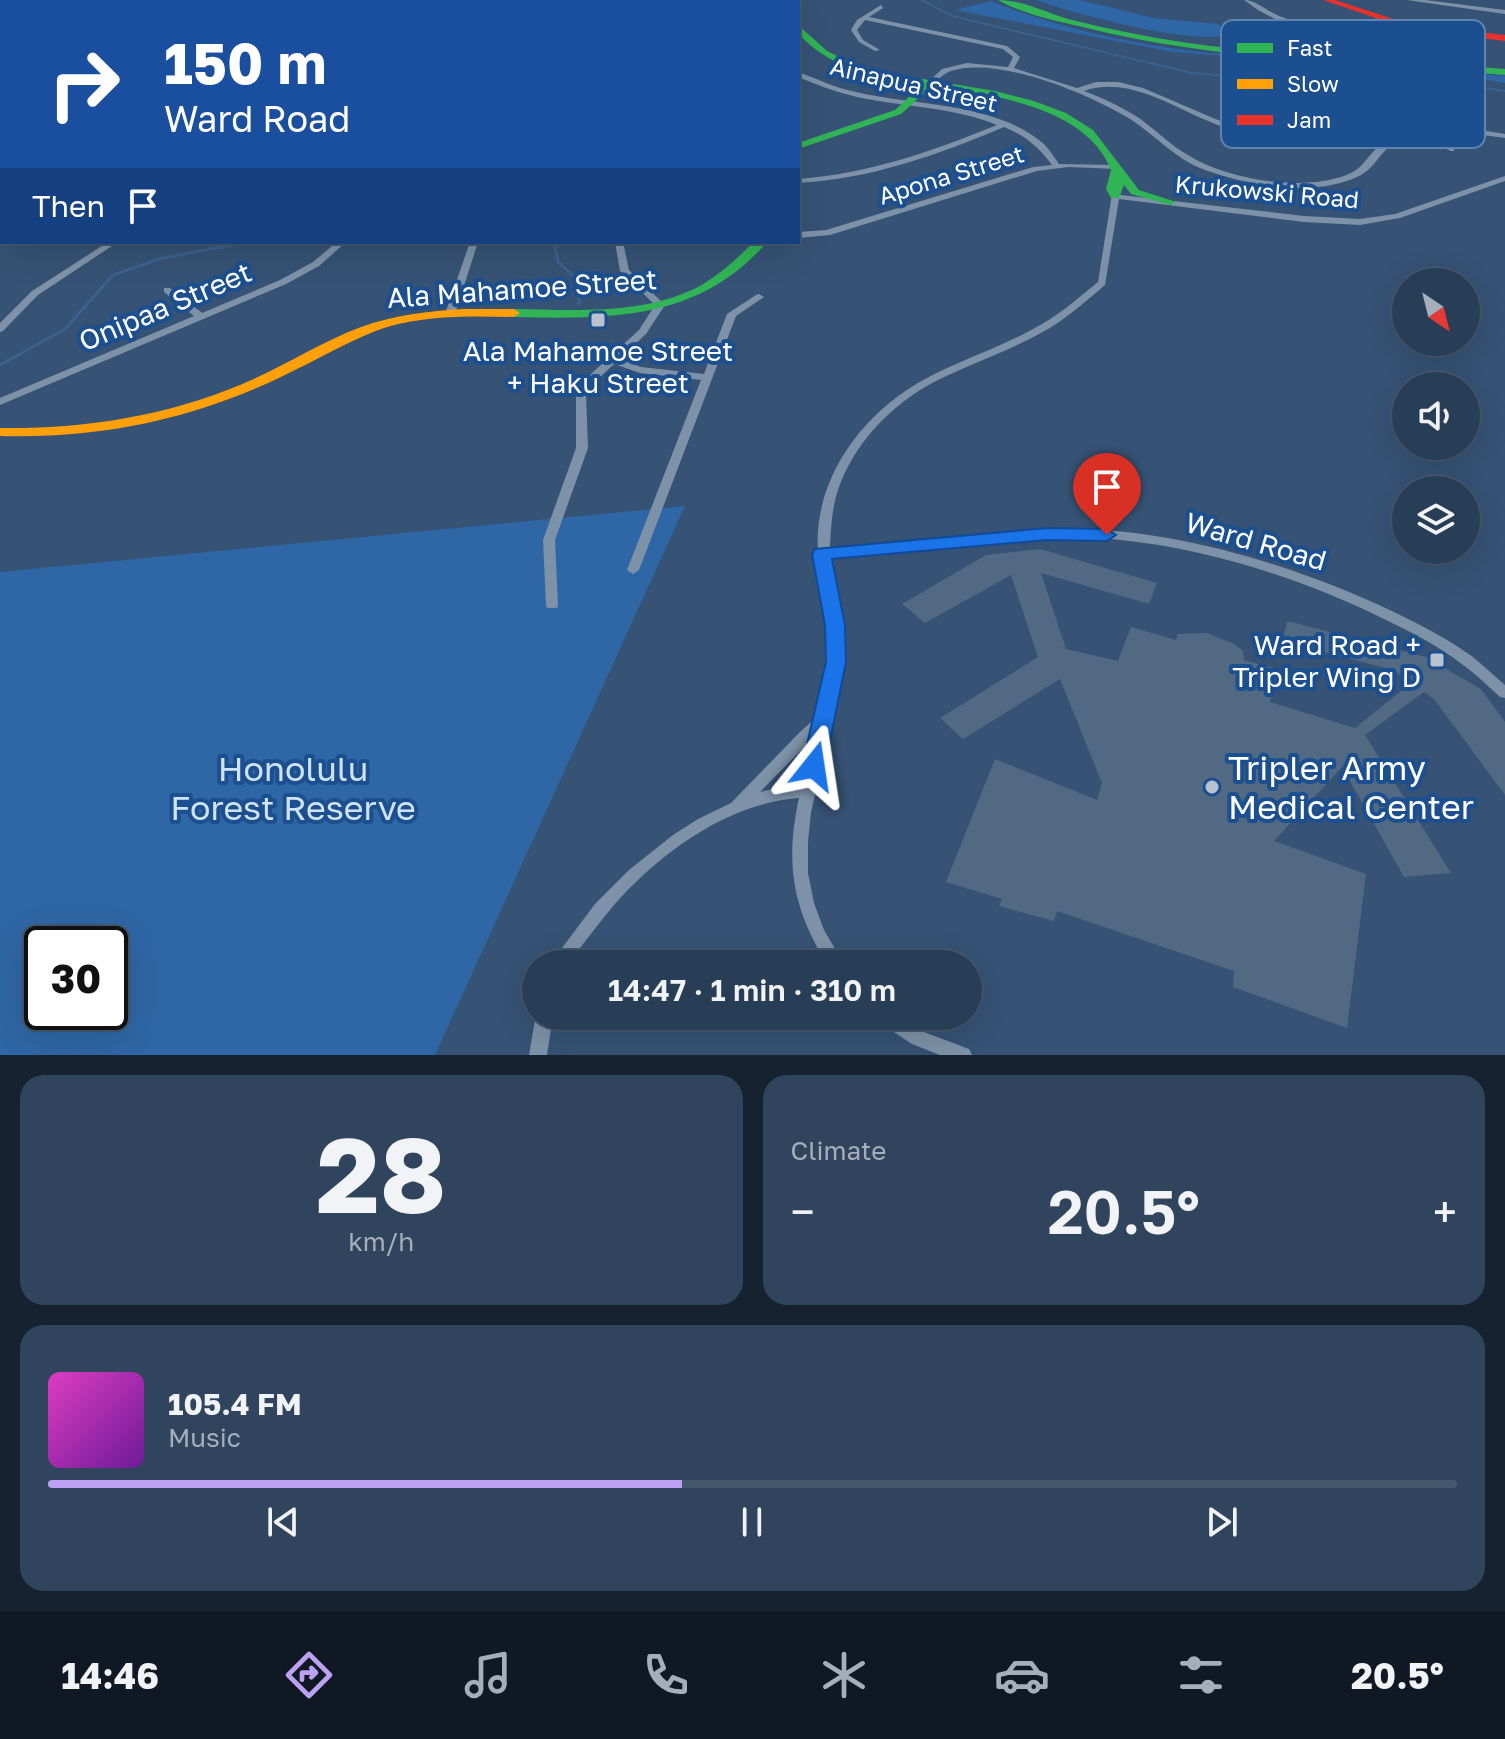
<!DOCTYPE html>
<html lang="en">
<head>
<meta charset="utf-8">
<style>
	body { margin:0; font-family:"Golos Text",sans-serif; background:#30455d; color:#f1f3f6; height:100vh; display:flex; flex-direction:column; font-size:30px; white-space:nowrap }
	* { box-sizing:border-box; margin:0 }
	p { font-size:26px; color:#a5aeba }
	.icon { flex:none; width:44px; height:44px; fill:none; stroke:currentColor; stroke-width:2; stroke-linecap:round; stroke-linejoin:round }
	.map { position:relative; height:1055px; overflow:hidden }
	.drawer { display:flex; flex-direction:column; gap:20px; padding:20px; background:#162230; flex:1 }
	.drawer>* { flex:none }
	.top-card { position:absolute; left:0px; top:0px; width:800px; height:244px; box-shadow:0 8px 32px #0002,0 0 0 2px #44576d; background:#1a4fa0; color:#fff; overflow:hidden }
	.needle { width:52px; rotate:145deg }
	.tools { position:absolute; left:1392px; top:268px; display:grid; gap:16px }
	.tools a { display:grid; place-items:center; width:88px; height:88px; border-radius:50%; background:#283e57; box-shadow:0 8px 32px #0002,0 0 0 2px #44576d; font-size:40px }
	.speed { position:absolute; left:24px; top:926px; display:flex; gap:16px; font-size:40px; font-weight:700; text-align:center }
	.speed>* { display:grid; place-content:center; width:104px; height:104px; border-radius:50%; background:#283e57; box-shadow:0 8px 32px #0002,0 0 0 2px #44576d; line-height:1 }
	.speed .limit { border:4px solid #111; border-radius:12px; background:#fff; color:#111 }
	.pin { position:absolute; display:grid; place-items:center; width:68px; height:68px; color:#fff; margin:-82px -34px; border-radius:50% 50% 50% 0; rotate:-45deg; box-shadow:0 0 8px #0007 }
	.pin .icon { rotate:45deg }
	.me { position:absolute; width:88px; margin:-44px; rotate:15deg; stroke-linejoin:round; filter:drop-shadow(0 0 6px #0008) }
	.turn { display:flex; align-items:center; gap:28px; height:168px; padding:0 32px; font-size:36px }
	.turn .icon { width:104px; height:104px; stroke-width:2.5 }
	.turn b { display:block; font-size:56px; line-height:68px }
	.then { display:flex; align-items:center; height:76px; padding:0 32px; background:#0003; gap:16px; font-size:30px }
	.big { font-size:60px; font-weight:600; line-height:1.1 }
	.drawer .card { flex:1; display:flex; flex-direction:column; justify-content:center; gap:12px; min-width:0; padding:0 28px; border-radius:24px; background:#30455d }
	.drawer .dial { align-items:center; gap:0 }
	.dial b { font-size:104px; line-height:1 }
	.song { display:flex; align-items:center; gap:24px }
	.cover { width:96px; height:96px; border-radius:12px; background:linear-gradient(135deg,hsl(310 70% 55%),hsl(280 70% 35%)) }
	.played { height:8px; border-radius:4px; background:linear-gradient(90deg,#bca0f2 45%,#44576d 45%) }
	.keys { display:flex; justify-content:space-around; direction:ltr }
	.heat { display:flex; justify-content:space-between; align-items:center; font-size:44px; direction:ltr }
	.drawer .tiles { flex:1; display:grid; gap:20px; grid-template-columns:1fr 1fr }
	.card:last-child { grid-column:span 2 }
	.trip { position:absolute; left:522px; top:950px; width:460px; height:80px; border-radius:40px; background:#283e57; box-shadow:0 8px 32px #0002,0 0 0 2px #44576d; font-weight:600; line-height:80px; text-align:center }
	.tabs { display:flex; height:128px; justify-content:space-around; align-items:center; background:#101923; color:#a5aeba }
	.tabs .icon { width:56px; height:56px }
	.tabs .active { color:#bca0f2 }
	.tabs b { font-size:36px; color:#f1f3f6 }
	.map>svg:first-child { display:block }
</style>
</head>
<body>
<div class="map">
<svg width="1505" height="1055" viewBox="0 0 1505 1055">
	<rect width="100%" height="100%" fill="#365274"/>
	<g fill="#2f66a5" fill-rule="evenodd">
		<path d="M1036,0H1080L1154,18L1219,24L1224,33L1230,34C1197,47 1071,13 1036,0Z"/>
		<path d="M991,1C1152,67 1334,59 1505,76V83L1446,73L1173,52L955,10Z"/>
		<path d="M685,506L435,1055H0V572ZM42,944H110V1012H42Z"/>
	</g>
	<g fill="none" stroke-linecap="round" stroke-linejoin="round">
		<g stroke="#3b618d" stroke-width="2">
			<path d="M922,0L952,16L1192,73L1239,77L1377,73L1505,91"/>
			<path d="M329,2L333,0"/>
		</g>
		<g stroke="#3b618d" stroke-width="3">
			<path d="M554,242L558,262L580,282L579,304"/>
			<path d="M0,365L65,329L113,275L162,258L249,242"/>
		</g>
	</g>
	<path fill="#526984" d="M1040,549L1157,583L1149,604L1041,573L1066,649L1118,661L1131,627L1176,640L1178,634L1207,633L1234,644L1243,651L1244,660L1277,669L1270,702L1355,728L1411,683L1393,670L1283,641L1287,621L1426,657L1481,689L1505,722V795L1434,699L1424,692L1365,735L1451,873L1404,877L1342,767L1274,841L1366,874L1347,1028L1233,987L1234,971L1057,911L1054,921L999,906L1002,899L946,882L995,759L1097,800L1102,783L1060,679L963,739L940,718L1038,657L1011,575L925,623L902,604L986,555Z"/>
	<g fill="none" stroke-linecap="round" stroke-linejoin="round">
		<g fill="#7d92a8" fill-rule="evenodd">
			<path d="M171,0H178L176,2H169Z"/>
			<path d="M339,0H345L344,2H338Z"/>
			<path d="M440,0H467L462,2H435Z"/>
			<path d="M531,0H584L591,2H538Z"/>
			<path d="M726,0H753L748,2H721Z"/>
			<path d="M1244,0C1256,0 1267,11 1279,16C1315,30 1344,30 1380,17L1383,19L1367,27L1348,30L1311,29L1282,21L1256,27L1253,25L1254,24L1275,19L1258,10Z"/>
			<path d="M1407,0H1425L1505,10V14Z"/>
			<path d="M881,5L883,8L869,17L1007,46L1020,57L1014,68L1077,88L1096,82H1118L1143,88L1213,118L1234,126L1252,130L1276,129L1305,113L1316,109L1329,108V112C1301,117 1283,137 1253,134C1197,129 1141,71 1084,91C1103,98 1122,107 1139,118C1156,130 1170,145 1188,155C1226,179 1294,190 1337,178C1364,171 1362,161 1380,145C1412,117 1467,128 1505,134V138L1460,132H1429L1454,147V151H1451C1441,147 1429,135 1419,134C1417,134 1410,136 1407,137C1380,146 1380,164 1361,175C1318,198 1249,186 1205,170C1174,159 1153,132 1125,116C1084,92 997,56 951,71C943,74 938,80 931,85H927V83L942,69L967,63L1008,67L1013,57L1003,49L865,20L857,30L863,40L880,50L875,51L859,42L851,30L857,20Z"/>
			<path d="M798,72C818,79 835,88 856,92C918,107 993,101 1044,144C1050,150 1054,157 1059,164L1117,165L1121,167L1117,169L1068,167L1037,171L830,235L798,238V232L826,230L1033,167L1052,165C1039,147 1024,135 1004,127C938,155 870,179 798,183V179C868,174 933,151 997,125C953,107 903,107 857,97C836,92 817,85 798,77Z"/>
			<rect x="0" y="135" width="2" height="5"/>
			<path d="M1505,176V181L1400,218L1360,225L1304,222L1119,199L1105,285C1085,302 1065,320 1041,333C1007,352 969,364 934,382C891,405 854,443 838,490C832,508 831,527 830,545V549C911,542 991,529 1072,529C1177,529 1300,567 1394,612C1421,625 1448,639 1473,657C1484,666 1494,676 1505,685V698L1500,697C1488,686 1476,674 1463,665C1439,646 1411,632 1384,619C1291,573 1178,539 1074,537C993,536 911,550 831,557L840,626L841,654L836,708L811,812L808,842V873L814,903L824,930L844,964H827C792,907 785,863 799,798C728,803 660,853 614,905C598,924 583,944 568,964H550L595,904L629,870L673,835L698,819L731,803L800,732L820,714L824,700L828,654L827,626L819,557L816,554L818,551C813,478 864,411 927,378C961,360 999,348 1033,329C1057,317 1077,299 1098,282L1112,194L1304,216L1360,219L1395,214ZM814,737L802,785L782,787L760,792Z"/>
			<rect x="0" y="219" width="2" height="6"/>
			<path d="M108,242H118L38,295L3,331L0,332V323L32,291Z"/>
			<path d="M337,242H346L319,266L286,284L0,405V398L194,316L164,292V288H170L202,313L280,280L313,262Z"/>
			<path d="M470,242H478L455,314L453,316H447L445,314Z"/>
			<path d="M615,242H623L629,270L665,305L646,334L619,359L641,367L704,374L727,314L756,295L759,294L764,297L736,316L639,570L633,574L627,570L701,380L640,373L614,364L599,378L586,394L588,448L555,540L558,605L557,608H547L546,605L543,540L576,448V394L591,374L639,330L655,305L620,271Z"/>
			<path d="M536,1014V1016H553L547,1055H529Z"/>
			<path d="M876,1016H900L924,1032L969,1049L972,1055H940L912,1044L879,1022Z"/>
		</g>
		<g fill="#30b455" fill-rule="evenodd">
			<path d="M239,0H248L238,2Z"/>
			<path d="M998,0C1022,0 1045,12 1068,19C1108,29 1148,37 1188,43C1293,58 1400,60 1505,69V75C1367,63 1226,62 1091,29C1061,22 1024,15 998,0Z"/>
			<path d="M798,25L827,51L851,63L887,73L995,91L1034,101L1066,113L1093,130L1139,190L1176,202L1170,205L1131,194L1124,185L1119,198H1111L1106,189L1111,170C1086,106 991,95 932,86L901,114L798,149V143L895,110L923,84C877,77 830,70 798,33Z"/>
			<path d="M2,234V242L0,243V235Z"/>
			<path d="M754,242H767C699,321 610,319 514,317L508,313L514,309C574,310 641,315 696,288C719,276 736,259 754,242Z"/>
		</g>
		<g fill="#ff9f0a" fill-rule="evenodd">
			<path d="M770,0H779L780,2H771Z"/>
			<path d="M464,309H514L520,313L514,317C472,316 428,315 387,327C356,337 328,354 299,368C272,382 244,394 215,404C145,428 74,438 0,436V428C83,429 162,417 240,385C281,368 319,343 361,327C394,315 429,311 464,309Z"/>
		</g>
		<path fill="#e5322d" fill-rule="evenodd" d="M1323,0H1335L1409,24L1505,35V41L1408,29Z"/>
	</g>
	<path fill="#1a73e8" stroke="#114b97" stroke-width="2" d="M1047,528L1107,529L1116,535L1107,541L1047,540L832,559L845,625L846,662L825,766L821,772H806L802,766L826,662L825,625L812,554L815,549Z"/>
	<g fill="#b9c2ce" stroke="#1b4f8f" stroke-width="3">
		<rect x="590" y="312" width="16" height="16" rx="4"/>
		<rect x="1429" y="652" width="16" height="16" rx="4"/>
		<circle cx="1212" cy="787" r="8"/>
	</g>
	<g text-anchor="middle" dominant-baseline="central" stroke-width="8" stroke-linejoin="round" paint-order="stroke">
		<g font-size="24" fill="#fff" stroke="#1b4f8f">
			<text transform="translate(914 84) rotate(13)">Ainapua Street</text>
			<text transform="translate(951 174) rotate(-17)">Apona Street</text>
			<text transform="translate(1267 191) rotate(5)">Krukowski Road</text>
		</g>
		<g font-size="28" fill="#fff" stroke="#1b4f8f">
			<text transform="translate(522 288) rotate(-4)">Ala Mahamoe Street</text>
			<text transform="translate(165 306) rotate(-23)">Onipaa Street</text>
			<text transform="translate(1256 541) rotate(16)">Ward Road</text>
		</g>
		<g font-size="28" fill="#fff" stroke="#1b4f8f">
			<text x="598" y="350">Ala Mahamoe Street<tspan x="598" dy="32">+ Haku Street</tspan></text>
			<text x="1421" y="644" text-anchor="end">Ward Road +<tspan x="1421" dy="32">Tripler Wing D</tspan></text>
		</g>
		<g font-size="34" fill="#fff" stroke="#1b4f8f" text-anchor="start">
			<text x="1228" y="767">Tripler Army<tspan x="1228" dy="39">Medical Center</tspan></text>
		</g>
		<g font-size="34" fill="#cfe3fa" stroke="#1b4f8f">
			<text x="293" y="768">Honolulu<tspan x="293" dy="39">Forest Reserve</tspan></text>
		</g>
	</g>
	<rect x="1221" y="20" width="264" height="128" rx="12" fill="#1b4f8f" stroke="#5f84b1" stroke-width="2"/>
	<rect x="1237" y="43" width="36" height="10" fill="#30b455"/>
	<rect x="1237" y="79" width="36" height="10" fill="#ff9f0a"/>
	<rect x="1237" y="115" width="36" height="10" fill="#e5322d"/>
	<g font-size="22" fill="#fff">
		<text x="1287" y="56">Fast</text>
		<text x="1287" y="92">Slow</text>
		<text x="1287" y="128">Jam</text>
	</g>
</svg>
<div class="tools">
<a><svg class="needle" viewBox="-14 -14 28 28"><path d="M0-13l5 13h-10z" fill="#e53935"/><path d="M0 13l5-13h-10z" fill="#a5aeba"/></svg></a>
<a><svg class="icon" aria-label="sound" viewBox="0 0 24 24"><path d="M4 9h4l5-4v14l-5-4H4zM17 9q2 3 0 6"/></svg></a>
<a><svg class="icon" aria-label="layers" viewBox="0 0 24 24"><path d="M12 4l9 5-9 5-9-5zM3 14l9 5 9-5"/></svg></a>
</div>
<div class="speed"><div class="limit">30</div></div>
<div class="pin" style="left:1107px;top:535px;background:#d93025"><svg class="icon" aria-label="arrive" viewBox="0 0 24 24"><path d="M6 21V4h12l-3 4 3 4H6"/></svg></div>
<svg class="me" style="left:814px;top:766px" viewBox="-20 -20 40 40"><path d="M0-17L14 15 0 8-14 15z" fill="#1a73e8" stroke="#fff" stroke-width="4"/></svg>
<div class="trip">14:47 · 1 min · 310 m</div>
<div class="top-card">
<div class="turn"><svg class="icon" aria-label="right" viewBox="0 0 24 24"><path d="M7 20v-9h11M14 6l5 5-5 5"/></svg><div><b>150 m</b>Ward Road</div></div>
<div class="then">Then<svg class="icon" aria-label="arrive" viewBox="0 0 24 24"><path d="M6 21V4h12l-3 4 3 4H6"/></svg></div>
</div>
</div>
<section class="drawer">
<div class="tiles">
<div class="card dial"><b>28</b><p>km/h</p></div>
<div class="card"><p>Climate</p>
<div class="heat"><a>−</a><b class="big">20.5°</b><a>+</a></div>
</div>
<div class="card">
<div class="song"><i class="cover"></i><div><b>105.4 FM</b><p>Music</p></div></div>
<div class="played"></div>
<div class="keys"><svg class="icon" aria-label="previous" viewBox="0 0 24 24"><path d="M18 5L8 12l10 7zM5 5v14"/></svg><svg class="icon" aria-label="pause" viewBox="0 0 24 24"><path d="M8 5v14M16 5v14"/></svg><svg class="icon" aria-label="next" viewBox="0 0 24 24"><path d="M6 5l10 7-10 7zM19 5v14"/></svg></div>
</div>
</div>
</section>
<nav class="tabs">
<b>14:46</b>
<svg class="icon active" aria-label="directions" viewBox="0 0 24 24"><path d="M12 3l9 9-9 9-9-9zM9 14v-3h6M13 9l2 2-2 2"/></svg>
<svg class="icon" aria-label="music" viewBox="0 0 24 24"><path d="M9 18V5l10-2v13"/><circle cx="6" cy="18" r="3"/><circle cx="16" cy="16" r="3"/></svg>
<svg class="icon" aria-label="phone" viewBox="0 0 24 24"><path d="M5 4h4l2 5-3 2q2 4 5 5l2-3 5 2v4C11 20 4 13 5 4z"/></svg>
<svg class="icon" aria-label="climate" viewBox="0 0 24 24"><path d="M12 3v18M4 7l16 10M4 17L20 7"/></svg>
<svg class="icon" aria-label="car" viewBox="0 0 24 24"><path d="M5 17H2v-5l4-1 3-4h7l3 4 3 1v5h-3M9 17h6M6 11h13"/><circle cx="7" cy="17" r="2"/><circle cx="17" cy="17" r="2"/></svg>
<svg class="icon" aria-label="filters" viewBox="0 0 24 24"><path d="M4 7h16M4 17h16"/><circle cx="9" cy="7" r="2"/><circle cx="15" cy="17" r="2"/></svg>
<b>20.5°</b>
</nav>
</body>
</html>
